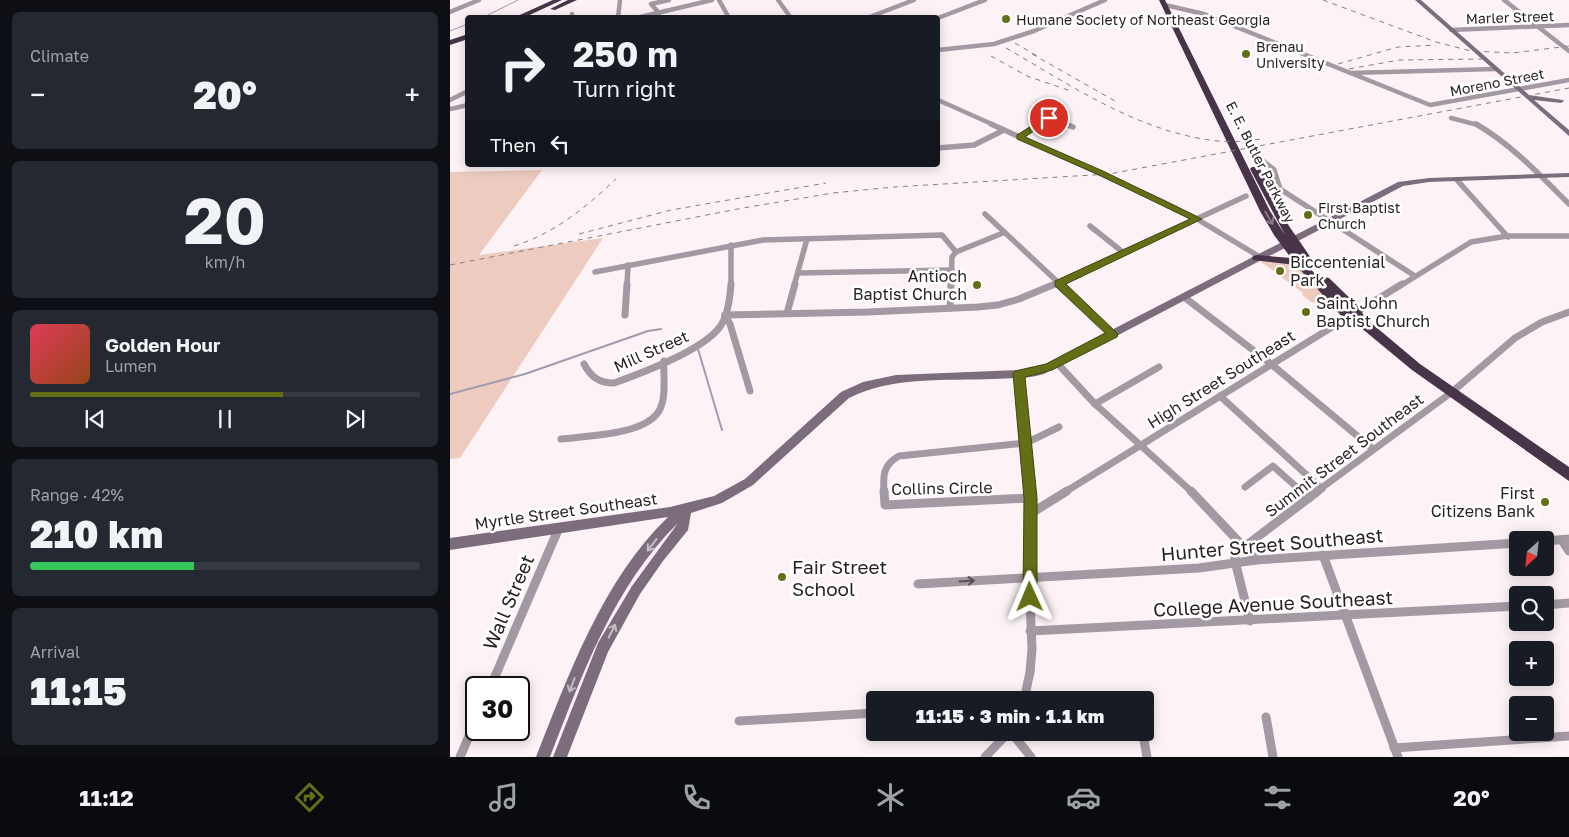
<!DOCTYPE html>
<html lang="en">
<head>
<meta charset="utf-8">
<style>
	body { margin:0; font-family:"Golos Text",sans-serif; background:#242831; color:#f1f3f6; height:100vh; display:flex; flex-direction:column; font-size:19px; white-space:nowrap }
	* { box-sizing:border-box; margin:0 }
	p { font-size:16px; color:#9ea1a6 }
	.icon { flex:none; width:28px; height:28px; fill:none; stroke:currentColor; stroke-width:2; stroke-linecap:round; stroke-linejoin:round }
	.map { position:relative; flex:1; overflow:hidden }
	.sheet { display:flex; flex-direction:column; gap:12px; padding:12px; background:#0d0f14; width:450px }
	.sheet>* { flex:none }
	.hud { position:absolute; left:15px; top:15px; width:475px; height:152px; border-radius:5px; box-shadow:0 2px 12px #0003; background:#171b24; color:#f1f3f6; overflow:hidden }
	.needle { width:32px; rotate:207deg }
	.tools { position:absolute; left:1059px; top:531px; display:grid; gap:10px }
	.tools a { display:grid; place-items:center; width:45px; height:45px; border-radius:5px; background:#171b24; box-shadow:0 2px 12px #0003; font-size:25px }
	.speed { position:absolute; left:15px; top:676px; display:flex; gap:10px; font-size:25px; font-weight:700; text-align:center }
	.speed>* { display:grid; place-content:center; width:65px; height:65px; border-radius:50%; background:#171b24; box-shadow:0 2px 12px #0003; line-height:1 }
	.speed .limit { border:2px solid #111; border-radius:8px; background:#fff; color:#111 }
	.pin { position:absolute; display:grid; place-items:center; width:42px; height:42px; color:#fff; margin:-21px; border:2px solid #fff; border-radius:50%; box-shadow:0 1px 5px #0007 }
	.me { position:absolute; width:55px; margin:-28px; rotate:359deg; stroke-linejoin:round; filter:drop-shadow(0 0 4px #0008) }
	.turn { display:flex; align-items:center; gap:18px; height:105px; padding:0 25px; font-size:22px }
	.turn .icon { width:65px; height:65px; stroke-width:2.5 }
	.turn b { display:block; font-size:35px; line-height:42px }
	.then { display:flex; align-items:center; height:48px; padding:0 25px; background:#0003; gap:10px; font-size:19px }
	.big { font-size:38px; font-weight:800; line-height:1.1 }
	.sheet .widget { flex:1; display:flex; flex-direction:column; justify-content:center; gap:8px; min-width:0; padding:0 18px; border-radius:8px; background:#242831 }
	.sheet .dial { align-items:center; gap:0 }
	.dial b { font-size:65px; line-height:1 }
	.song { display:flex; align-items:center; gap:15px }
	.cover { width:60px; height:60px; border-radius:8px; background:linear-gradient(135deg,hsl(350 70% 55%),hsl(20 70% 35%)) }
	.played { height:5px; border-radius:2px; background:linear-gradient(90deg,#636e16 65%,#363941 65%) }
	.keys { display:flex; justify-content:space-around; direction:ltr }
	.heat { display:flex; justify-content:space-between; align-items:center; font-size:28px; direction:ltr }
	.charge { height:8px; border-radius:4px; background:linear-gradient(90deg,#34c759 42%,#363941 0) }
	.trip { position:absolute; left:416px; top:691px; width:288px; height:50px; border-radius:5px; background:#171b24; box-shadow:0 2px 12px #0003; font-weight:800; line-height:50px; text-align:center }
	.menu { display:flex; height:80px; justify-content:space-around; align-items:center; background:#090b0e; color:#9ea1a6 }
	.menu .icon { width:35px; height:35px }
	.menu .selected { color:#636e16 }
	.menu b { font-size:22px; color:#f1f3f6 }
	main { display:flex; flex:1; min-height:0 }
	.map>svg:first-child { display:block }
</style>
</head>
<body>
<main>
<section class="sheet">
<div class="widget"><p>Climate</p>
<div class="heat"><a>−</a><b class="big">20°</b><a>+</a></div>
</div>
<div class="widget dial"><b>20</b><p>km/h</p></div>
<div class="widget">
<div class="song"><i class="cover"></i><div><b>Golden Hour</b><p>Lumen</p></div></div>
<div class="played"></div>
<div class="keys"><svg class="icon" aria-label="previous" viewBox="0 0 24 24"><path d="M18 5L8 12l10 7zM5 5v14"/></svg><svg class="icon" aria-label="pause" viewBox="0 0 24 24"><path d="M8 5v14M16 5v14"/></svg><svg class="icon" aria-label="next" viewBox="0 0 24 24"><path d="M6 5l10 7-10 7zM19 5v14"/></svg></div>
</div>
<div class="widget"><p>Range · 42%</p><b class="big">210 km</b><div class="charge"></div></div>
<div class="widget"><p>Arrival</p><b class="big">11:15</b></div>
</section>
<div class="map">
<svg width="1119" height="757" viewBox="0 0 1119 757">
	<rect width="100%" height="100%" fill="#fdf3f7"/>
	<g fill="#edcbbf">
		<path d="M92,170L29,255L153,238L10,458L0,459V172Z"/>
		<path d="M810,261H836L845,263L878,299L870,304L861,302L852,295L853,293Z"/>
	</g>
	<g fill="none" stroke-linecap="round" stroke-linejoin="round">
		<g stroke="#a39aaf" stroke-width="1">
			<path d="M32,18L68,0"/>
			<path d="M0,31L18,24"/>
		</g>
		<g stroke="#a39aaf" stroke-width="2">
			<path d="M248,349L272,430"/>
			<path d="M0,394L75,374L198,331L211,329"/>
		</g>
		<g stroke="#a399a3" stroke-width="4.5">
			<path d="M269,0L279,18"/>
			<path d="M328,0L341,18"/>
			<path d="M1054,0L1119,51"/>
			<path d="M715,5L754,14L980,105L1119,80"/>
			<path d="M0,12L29,0"/>
			<path d="M208,15L209,13L201,4L219,0"/>
			<path d="M121,18L122,14"/>
			<path d="M168,18L170,0"/>
			<path d="M186,18L262,0"/>
			<path d="M417,18L464,0"/>
			<path d="M488,18L535,0"/>
			<path d="M1001,30L1119,25"/>
			<path d="M488,50L544,44L584,31L655,0"/>
			<path d="M900,73L1045,69"/>
			<path d="M0,100L18,91"/>
			<path d="M488,100L544,125"/>
			<path d="M0,109L18,105"/>
			<path d="M599,118L619,125"/>
			<path d="M1001,118L1028,125"/>
			<path d="M587,125L607,113"/>
		</g>
		<g stroke="#a399a3" stroke-width="5.5">
			<path d="M541,124L713,202L747,219L810,257"/>
			<path d="M615,124L623,127"/>
			<path d="M1026,124C1061,144 1091,176 1119,204"/>
			<path d="M569,137L589,124"/>
			<path d="M488,148L524,145L554,130"/>
			<path d="M809,158L824,170L830,189L965,276"/>
			<path d="M1007,180L1058,237"/>
			<path d="M535,214L612,286"/>
			<path d="M640,226L674,253"/>
			<path d="M281,245V286"/>
			<path d="M506,252L553,233"/>
			<path d="M145,272L313,240L492,235L506,252L502,257L501,286"/>
			<path d="M348,273L502,270"/>
			<path d="M177,286L178,265"/>
			<path d="M344,286L357,239"/>
			<path d="M602,286L796,196"/>
			<path d="M950,286L1021,242L1057,236H1119"/>
		</g>
		<g stroke="#a399a3" stroke-width="7">
			<path d="M610,284L663,334"/>
			<path d="M734,297L821,364L923,449"/>
			<path d="M500,308L501,284"/>
			<path d="M337,313L345,284"/>
			<path d="M175,315L177,284"/>
			<path d="M275,315L418,312L528,307L548,305L569,299L605,284"/>
			<path d="M275,315L280,324L300,391"/>
			<path d="M607,363L645,404L742,492"/>
			<path d="M134,364C141,377 149,383 164,383C192,373 251,351 269,328C278,317 280,299 281,284"/>
			<path d="M569,374L579,492"/>
			<path d="M770,396L872,489"/>
			<path d="M645,404L709,367"/>
			<path d="M111,439C136,436 195,435 209,411C217,397 213,376 214,361"/>
			<path d="M795,487L823,466L852,492"/>
			<path d="M434,492C433,475 433,465 449,456L576,443L609,427"/>
			<path d="M615,492L952,284"/>
			<path d="M866,492L1002,392L1065,338L1092,322L1119,312"/>
		</g>
		<g stroke="#a399a3" stroke-width="9">
			<path d="M434,491L435,505L580,498"/>
			<path d="M741,491L806,560"/>
			<path d="M851,491L859,498"/>
			<path d="M580,514L617,491"/>
			<path d="M1112,540L1119,551"/>
			<path d="M1095,541L1119,539"/>
			<path d="M873,555L948,757"/>
			<path d="M468,584L749,568L806,560L1068,543"/>
			<path d="M1095,605L1119,603"/>
			<path d="M800,621L785,561V554L868,491"/>
			<path d="M580,631L1068,606"/>
			<path d="M40,688L108,530"/>
			<path d="M574,700L580,672L582,649L579,576V491"/>
			<path d="M816,717L823,757"/>
			<path d="M289,721L425,713"/>
			<path d="M561,732L581,757"/>
			<path d="M690,732L694,740L697,757"/>
			<path d="M944,748L1119,736"/>
			<path d="M10,757L26,720"/>
			<path d="M535,757L559,732"/>
		</g>
		<g fill="#7c6d7c" fill-rule="evenodd">
			<path d="M965,0H971L1079,95L1113,100L1114,101L1111,103L1084,100L1119,130V136Z"/>
			<path d="M1119,173V177L979,182L953,186L594,374C578,379 560,378 543,379C496,381 442,376 399,398L303,485L272,503L241,513L238,530L213,561L190,594L158,652L117,757H103L148,643L182,586L228,523C164,586 132,675 100,757H86C119,674 152,581 218,517L0,550V538L220,507L264,496L295,479L391,392L413,382L446,375L569,370L588,368L948,182L979,178Z"/>
		</g>
		<g fill="#483448" fill-rule="evenodd">
			<path d="M103,0H112L73,18H63Z"/>
			<path d="M118,0H127L105,10L100,9Z"/>
			<path d="M709,0H715L820,211L835,235L800,169L802,167H808L810,169L839,226L861,258L860,260L854,261L870,280L875,277L879,278L911,309L914,317L970,364L1119,467V481L962,370L904,322L895,320L846,265L803,260L802,258L803,256L807,255L841,258L824,235L810,211Z"/>
			<path d="M18,34V39L0,45V40Z"/>
		</g>
		<g stroke="#877d81" stroke-width="1" stroke-dasharray="5 5" stroke-linecap="butt">
			<path d="M873,0L986,42L1021,51L1063,53L1119,46"/>
			<path d="M565,43L589,57"/>
			<path d="M556,48C622,86 690,133 768,141C783,143 799,140 814,139"/>
			<path d="M582,54L665,101"/>
			<path d="M541,56L577,76L621,91"/>
			<path d="M888,64L948,47L986,45"/>
			<path d="M899,69L949,60L1034,59"/>
			<path d="M129,234L221,210L376,183"/>
			<path d="M64,246C105,233 135,208 166,179"/>
			<path d="M0,265L293,208L383,193L444,187L659,174L1119,88"/>
		</g>
	</g>
	<defs><path id="oneway-shaft" d="M-6 0H5M1.5-3L5.5 0L1.5 3" fill="none" stroke-width="1.6" stroke-linecap="round" stroke-linejoin="round" transform="scale(1.25)"/></defs>
	<use stroke="#887b88" href="#oneway-shaft" transform="translate(819 218) rotate(60)"/>
	<g stroke="#c4bdc4">
		<use href="#oneway-shaft" transform="translate(202 545) rotate(128)"/>
		<use href="#oneway-shaft" transform="translate(162 631) rotate(-63)"/>
		<use href="#oneway-shaft" transform="translate(122 685) rotate(111)"/>
	</g>
	<use stroke="#595056" href="#oneway-shaft" transform="translate(517 581) rotate(-4)"/>
	<path fill="#636e16" stroke="#40480e" d="M597,116L603,118L575,137L653,171L752,219L616,284L668,334L667,337L602,370L575,377L587,498V597L585,602L580,604L575,602L573,597L574,498L563,374L565,371L596,364L655,333L605,286V281L740,219L647,174L567,139V135Z"/>
	<g fill="#636e16" stroke="#fff" stroke-width="2">
		<circle cx="556" cy="19" r="5"/>
		<circle cx="796" cy="54" r="5"/>
		<circle cx="858" cy="215" r="5"/>
		<circle cx="830" cy="271" r="5"/>
		<circle cx="527" cy="285" r="5"/>
		<circle cx="856" cy="312" r="5"/>
		<circle cx="1095" cy="502" r="5"/>
		<circle cx="332" cy="577" r="5"/>
	</g>
	<g text-anchor="middle" dominant-baseline="central" stroke-width="5" stroke-linejoin="round" paint-order="stroke">
		<g font-size="14" fill="#281f22" stroke="#fff">
			<text transform="translate(1060 17) rotate(-2)">Marler Street</text>
			<text transform="translate(1047 82) rotate(-11)">Moreno Street</text>
			<text transform="translate(811 162) rotate(63)">E. E. Butler Parkway</text>
		</g>
		<g font-size="14" fill="#281f22" stroke="#fff" text-anchor="start">
			<text x="566" y="19">Humane Society of Northeast Georgia</text>
			<text x="806" y="46">Brenau<tspan x="806" dy="16">University</tspan></text>
			<text x="868" y="207">First Baptist<tspan x="868" dy="16">Church</tspan></text>
		</g>
		<g font-size="16" fill="#281f22" stroke="#fff" text-anchor="start">
			<text x="840" y="262">Biccentenial<tspan x="840" dy="18">Park</tspan></text>
			<text x="517" y="276" text-anchor="end">Antioch<tspan x="517" dy="18">Baptist Church</tspan></text>
			<text x="866" y="303">Saint John<tspan x="866" dy="18">Baptist Church</tspan></text>
			<text x="1085" y="493" text-anchor="end">First<tspan x="1085" dy="18">Citizens Bank</tspan></text>
		</g>
		<g font-size="16" fill="#281f22" stroke="#fff">
			<text transform="translate(201 351) rotate(-24)">Mill Street</text>
			<text transform="translate(771 379) rotate(-32)">High Street Southeast</text>
			<text transform="translate(894 455) rotate(-37)">Summit Street Southeast</text>
			<text transform="translate(492 488) rotate(-1)">Collins Circle</text>
			<text transform="translate(116 511) rotate(-8)">Myrtle Street Southeast</text>
		</g>
		<g font-size="19" fill="#281f22" stroke="#fff">
			<text transform="translate(822 544) rotate(-5)">Hunter Street Southeast</text>
			<text transform="translate(58 602) rotate(-67)">Wall Street</text>
			<text transform="translate(823 603) rotate(-3)">College Avenue Southeast</text>
		</g>
		<g font-size="19" fill="#281f22" stroke="#fff" text-anchor="start">
			<text x="342" y="566">Fair Street<tspan x="342" dy="22">School</tspan></text>
		</g>
	</g>
</svg>
<div class="tools">
<a><svg class="needle" viewBox="-14 -14 28 28"><path d="M0-13l5 13h-10z" fill="#e53935"/><path d="M0 13l5-13h-10z" fill="#9ea1a6"/></svg></a>
<a><svg class="icon" aria-label="search" viewBox="0 0 24 24"><circle cx="10" cy="10" r="6"/><path d="M15 15l6 6"/></svg></a>
<a>+</a>
<a>−</a>
</div>
<div class="speed"><div class="limit">30</div></div>
<div class="pin" style="left:599px;top:118px;background:#d93025"><svg class="icon" aria-label="arrive" viewBox="0 0 24 24"><path d="M6 21V4h12l-3 4 3 4H6"/></svg></div>
<svg class="me" style="left:580px;top:597px" viewBox="-20 -20 40 40"><path d="M0-17L14 15 0 8-14 15z" fill="#636e16" stroke="#fff" stroke-width="4"/></svg>
<div class="trip">11:15 · 3 min · 1.1 km</div>
<div class="hud">
<div class="turn"><svg class="icon" aria-label="right" viewBox="0 0 24 24"><path d="M7 20v-9h11M14 6l5 5-5 5"/></svg><div><b>250 m</b>Turn right</div></div>
<div class="then">Then<svg class="icon" aria-label="left" viewBox="0 0 24 24"><path d="M17 20v-9H6M10 6l-5 5 5 5"/></svg></div>
</div>
</div>
</main>
<nav class="menu">
<b>11:12</b>
<svg class="icon selected" aria-label="directions" viewBox="0 0 24 24"><path d="M12 3l9 9-9 9-9-9zM9 14v-3h6M13 9l2 2-2 2"/></svg>
<svg class="icon" aria-label="music" viewBox="0 0 24 24"><path d="M9 18V5l10-2v13"/><circle cx="6" cy="18" r="3"/><circle cx="16" cy="16" r="3"/></svg>
<svg class="icon" aria-label="phone" viewBox="0 0 24 24"><path d="M5 4h4l2 5-3 2q2 4 5 5l2-3 5 2v4C11 20 4 13 5 4z"/></svg>
<svg class="icon" aria-label="climate" viewBox="0 0 24 24"><path d="M12 3v18M4 7l16 10M4 17L20 7"/></svg>
<svg class="icon" aria-label="car" viewBox="0 0 24 24"><path d="M5 17H2v-5l4-1 3-4h7l3 4 3 1v5h-3M9 17h6M6 11h13"/><circle cx="7" cy="17" r="2"/><circle cx="17" cy="17" r="2"/></svg>
<svg class="icon" aria-label="filters" viewBox="0 0 24 24"><path d="M4 7h16M4 17h16"/><circle cx="9" cy="7" r="2"/><circle cx="15" cy="17" r="2"/></svg>
<b>20°</b>
</nav>
</body>
</html>
